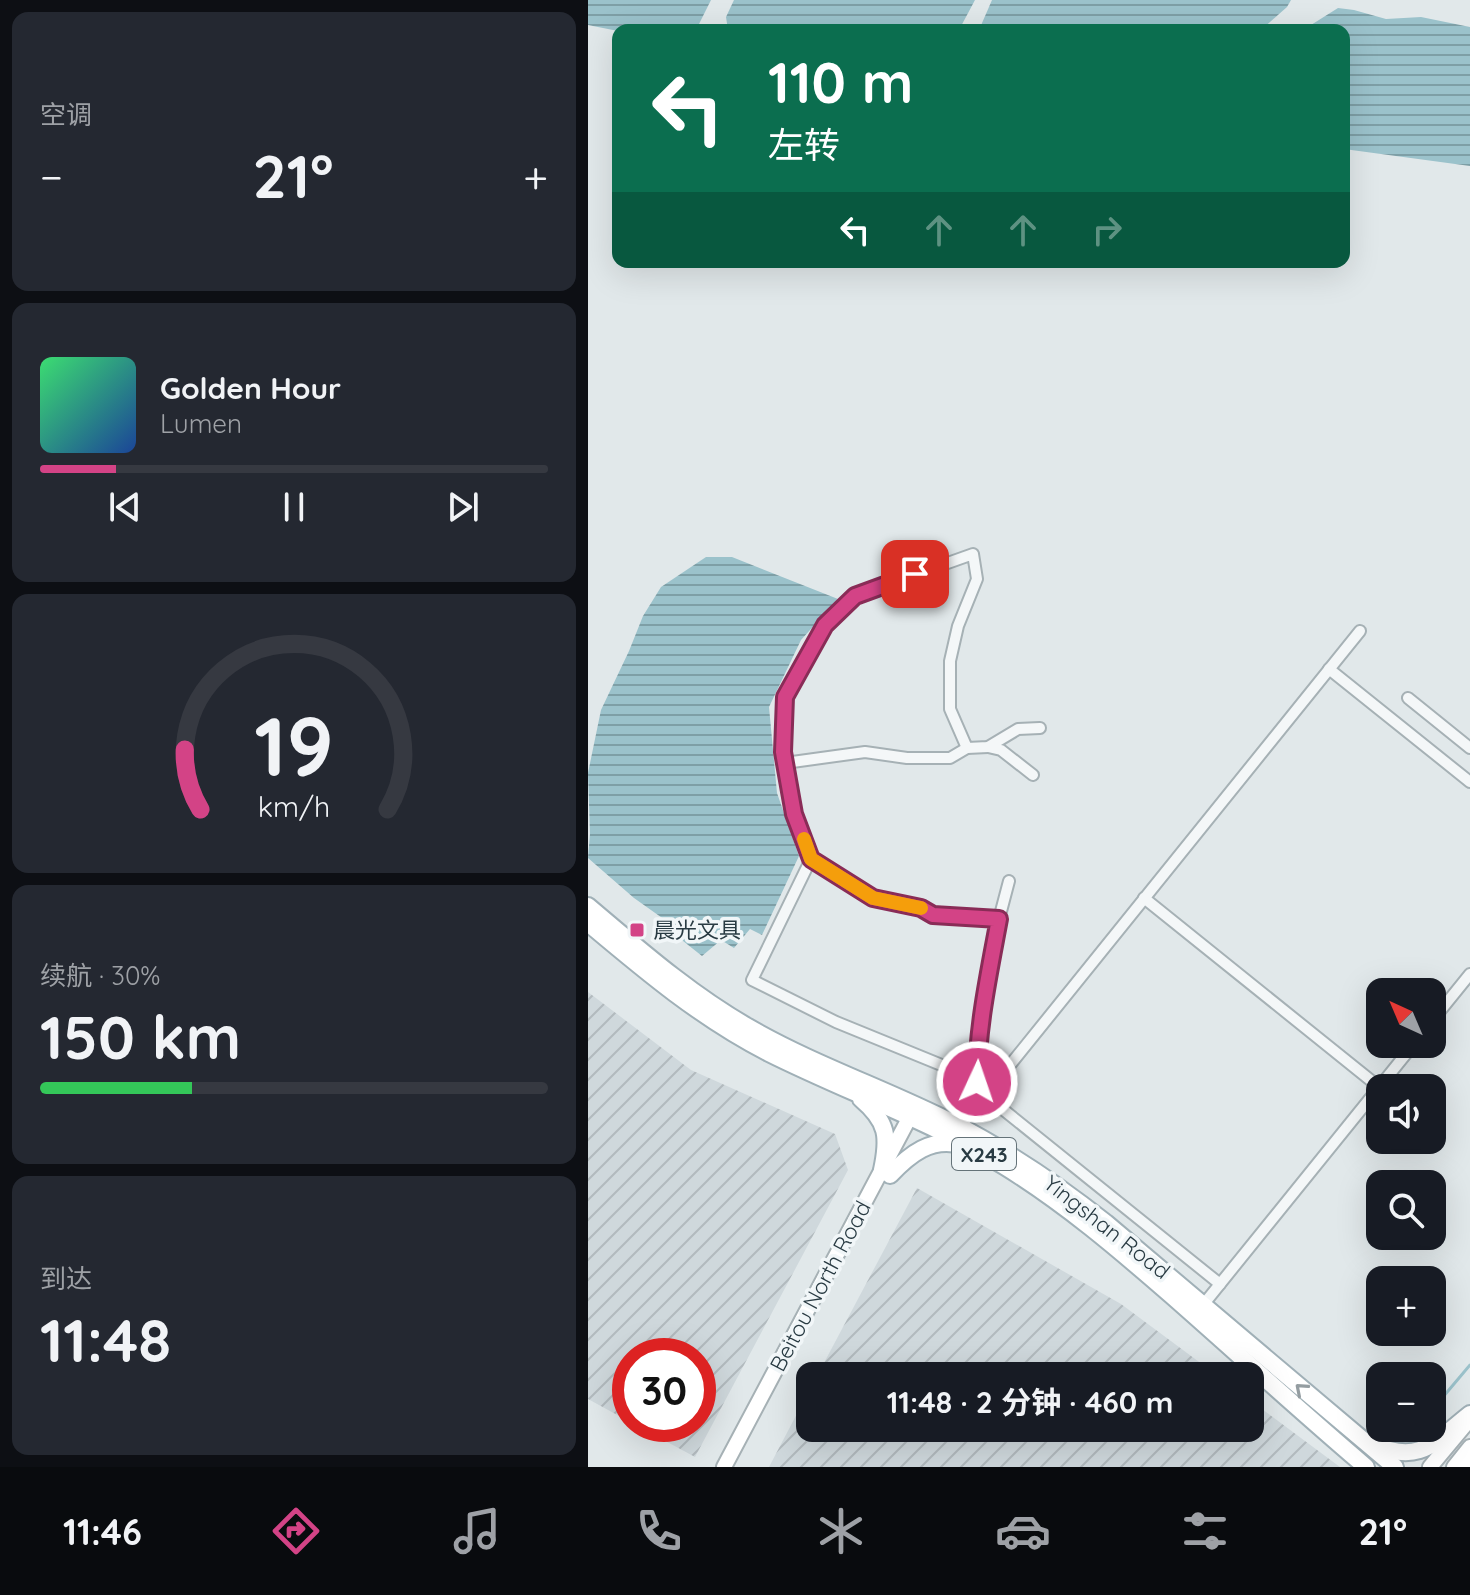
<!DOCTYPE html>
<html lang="zh">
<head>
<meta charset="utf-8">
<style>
	body { margin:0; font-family:Quicksand,"Noto Sans SC",sans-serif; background:#242831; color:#f1f3f6; height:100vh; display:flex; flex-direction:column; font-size:30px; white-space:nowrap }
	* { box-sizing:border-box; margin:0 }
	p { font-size:26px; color:#9ea1a6 }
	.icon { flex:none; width:44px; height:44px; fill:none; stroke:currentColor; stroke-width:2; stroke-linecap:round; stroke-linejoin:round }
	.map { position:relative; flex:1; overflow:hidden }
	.side { display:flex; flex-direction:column; gap:12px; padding:12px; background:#0d0f14; width:588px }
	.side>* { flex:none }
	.banner { position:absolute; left:24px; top:24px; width:738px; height:244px; border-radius:16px; box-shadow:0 8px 32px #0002; background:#0b6e4f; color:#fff; overflow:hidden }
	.needle { width:52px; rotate:316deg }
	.controls { position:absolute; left:778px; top:978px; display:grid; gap:16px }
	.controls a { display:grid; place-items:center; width:80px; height:80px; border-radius:16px; background:#171b24; box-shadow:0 8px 32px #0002; font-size:40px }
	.speed { position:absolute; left:24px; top:1338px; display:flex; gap:16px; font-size:40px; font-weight:700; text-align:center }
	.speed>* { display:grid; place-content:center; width:104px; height:104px; border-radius:50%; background:#171b24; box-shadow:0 8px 32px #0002; line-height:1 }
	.speed .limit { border:12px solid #d22; background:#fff; color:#111 }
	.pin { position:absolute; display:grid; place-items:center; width:68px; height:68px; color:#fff; margin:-34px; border-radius:16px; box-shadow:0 4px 12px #0006 }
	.me { position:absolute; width:88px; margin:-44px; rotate:3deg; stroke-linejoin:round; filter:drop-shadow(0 0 6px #0008) }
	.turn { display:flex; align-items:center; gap:28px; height:168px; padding:0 24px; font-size:36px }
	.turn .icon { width:104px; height:104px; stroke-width:2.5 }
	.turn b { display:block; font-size:56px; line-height:68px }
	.lanes { display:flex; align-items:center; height:76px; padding:0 24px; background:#0003; justify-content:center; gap:40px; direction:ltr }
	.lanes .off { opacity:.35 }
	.big { font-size:60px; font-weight:700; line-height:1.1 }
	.side .card { flex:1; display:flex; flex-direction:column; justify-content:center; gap:12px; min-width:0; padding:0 28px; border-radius:16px; background:#242831 }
	.side .dial { align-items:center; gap:0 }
	.dial svg { height:208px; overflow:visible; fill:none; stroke:#363941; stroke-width:7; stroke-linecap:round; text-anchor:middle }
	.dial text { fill:#f1f3f6; stroke:none }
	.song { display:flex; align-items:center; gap:24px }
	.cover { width:96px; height:96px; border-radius:12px; background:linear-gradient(135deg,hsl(140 70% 55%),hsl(220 70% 35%)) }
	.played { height:8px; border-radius:4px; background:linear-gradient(90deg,#d34386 15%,#363941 15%) }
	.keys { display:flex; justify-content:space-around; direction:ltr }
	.heat { display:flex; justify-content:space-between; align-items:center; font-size:44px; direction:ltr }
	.charge { height:12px; border-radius:6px; background:linear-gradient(90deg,#34c759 30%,#363941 0) }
	.trip { position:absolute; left:208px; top:1362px; width:468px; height:80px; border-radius:16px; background:#171b24; box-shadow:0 8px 32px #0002; font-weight:700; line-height:80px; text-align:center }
	.tabs { display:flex; height:128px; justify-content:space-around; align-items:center; background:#090b0e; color:#9ea1a6 }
	.tabs .icon { width:56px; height:56px }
	.tabs .active { color:#d34386 }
	.tabs b { font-size:36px; color:#f1f3f6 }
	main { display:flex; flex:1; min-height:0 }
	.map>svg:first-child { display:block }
</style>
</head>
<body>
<main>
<section class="side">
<div class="card"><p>空调</p>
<div class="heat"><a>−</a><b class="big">21°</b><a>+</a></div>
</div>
<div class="card">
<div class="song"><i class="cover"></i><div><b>Golden Hour</b><p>Lumen</p></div></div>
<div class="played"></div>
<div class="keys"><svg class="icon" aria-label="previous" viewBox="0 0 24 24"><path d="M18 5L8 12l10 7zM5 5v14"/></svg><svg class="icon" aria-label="pause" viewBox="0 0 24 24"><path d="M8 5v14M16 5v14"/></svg><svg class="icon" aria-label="next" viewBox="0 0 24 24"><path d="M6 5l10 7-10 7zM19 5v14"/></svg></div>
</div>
<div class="card dial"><svg viewBox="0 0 100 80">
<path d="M14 69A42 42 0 1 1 86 69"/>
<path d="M14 69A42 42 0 0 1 8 46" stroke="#d34386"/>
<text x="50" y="56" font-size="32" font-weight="700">19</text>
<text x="50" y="72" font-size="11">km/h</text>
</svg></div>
<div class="card"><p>续航 · 30%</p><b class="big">150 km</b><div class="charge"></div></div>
<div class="card"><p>到达</p><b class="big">11:48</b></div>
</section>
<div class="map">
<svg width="882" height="1467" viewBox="0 0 882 1467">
	<defs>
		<pattern id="industrial-furrows" width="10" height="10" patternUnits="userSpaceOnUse" patternTransform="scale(2)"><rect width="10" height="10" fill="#cfd8dc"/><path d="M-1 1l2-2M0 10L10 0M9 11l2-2" fill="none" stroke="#b2babe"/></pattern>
		<pattern id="water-rules" width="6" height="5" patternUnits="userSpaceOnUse" patternTransform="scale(2)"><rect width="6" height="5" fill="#9bc2cb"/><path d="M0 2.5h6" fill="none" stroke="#7e9fa6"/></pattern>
	</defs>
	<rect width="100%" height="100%" fill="#e1e8ea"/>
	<g fill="url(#industrial-furrows)">
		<path d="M0,992L103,1070L247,1134L260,1170L107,1457L46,1424H110V1356H42V1422L0,1399Z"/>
		<path d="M329,1188L533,1304L630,1376H229Z"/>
		<path d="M222,1389V1428H662V1400L752,1467H181Z"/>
	</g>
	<g fill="url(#water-rules)">
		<path d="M0,0H123L108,30L30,31L0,25Z"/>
		<path d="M146,0H387L371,30H140L138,17Z"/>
		<path d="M404,0H703L699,7L673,30H391Z"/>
		<path d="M750,8L766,10L798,19L833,17L882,27V166L756,149V30H715Z"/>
		<path d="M118,557H144L250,599L213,640L181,707L189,793L211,856L174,935L162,929L146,948L133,940L114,956L90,937L94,932L46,898L0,858L2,834L0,773L13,710L41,651L55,616L73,587Z"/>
	</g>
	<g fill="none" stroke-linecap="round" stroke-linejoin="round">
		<path stroke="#9bc2cb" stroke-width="3" d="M844,1410L882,1365"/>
		<g stroke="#a6b1b5" stroke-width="14">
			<g id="minor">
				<path d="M741,669L882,782"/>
				<path d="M820,698L882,748"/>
				<path d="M400,747L413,750L445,775"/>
				<path d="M197,763L277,752L319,758H362L379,748"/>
				<path d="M223,859L164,980L248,1022L378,1075L389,1082"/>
				<path d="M421,881L411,919L400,978L389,1060V1082L397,1095L632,1284"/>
				<path d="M556,898L791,1087"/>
				<path d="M411,919L345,915L333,908L285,898L223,859L206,814L195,752L197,697L237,625L267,596L385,554L389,579L370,626L362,661V709L379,748L400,747L430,729L452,728"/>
				<path d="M844,1021L882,974"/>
				<path d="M372,1127L772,631"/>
				<path d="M615,1305L826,1044"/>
			</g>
		</g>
		<g stroke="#a6b1b5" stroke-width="18">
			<g id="secondary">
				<path d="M136,1467L326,1109"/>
				<path d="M842,1467L877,1425"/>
				<path d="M866,1467L882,1447"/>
			</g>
		</g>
		<g stroke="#a0b0b7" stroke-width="20">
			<g id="primary">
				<path d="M0,906C51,949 102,994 160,1027C226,1065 298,1089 365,1123C420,1151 470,1185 518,1223L807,1467"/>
				<path d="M0,923C57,971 114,1019 181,1053C259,1092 341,1120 416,1166C476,1203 529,1248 583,1295C648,1352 712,1411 778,1467"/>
				<path d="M273,1099C300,1122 301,1137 294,1170"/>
				<path d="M302,1175C322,1154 343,1137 373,1145"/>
				<path d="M785,1445C834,1464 845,1443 882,1414"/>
				<path d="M876,1467L882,1457"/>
			</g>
		</g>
		<use href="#minor" stroke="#f4f7f8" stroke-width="10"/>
		<use href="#secondary" stroke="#fff" stroke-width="14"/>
		<use href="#primary" stroke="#fff" stroke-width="16"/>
	</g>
	<defs><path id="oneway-chevron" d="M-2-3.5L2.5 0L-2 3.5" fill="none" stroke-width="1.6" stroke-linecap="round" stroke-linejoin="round" transform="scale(2)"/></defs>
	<use stroke="#949da1" href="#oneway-chevron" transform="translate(713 1389) rotate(-139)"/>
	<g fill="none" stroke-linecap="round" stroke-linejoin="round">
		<g stroke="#892c57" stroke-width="20">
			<path id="route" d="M327,574L267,596L237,625L197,697L195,752L206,814L223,859L285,898L333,908L345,915L411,919C401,973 389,1028 389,1082"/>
		</g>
		<use href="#route" stroke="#d34386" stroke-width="14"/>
		<path stroke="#f59e0b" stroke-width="14" d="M216,839L223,859L285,898L333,908"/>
	</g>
	<rect fill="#d34386" stroke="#f1f6f8" stroke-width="3" x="41" y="922" width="16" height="16" rx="4"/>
	<g text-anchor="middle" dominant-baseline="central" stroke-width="7" stroke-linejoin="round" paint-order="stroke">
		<rect fill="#f1f6f8" stroke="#657379" stroke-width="2" x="364" y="1138" width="64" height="32" rx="6"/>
		<g font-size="20" font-weight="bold" fill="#293b43">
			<text x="396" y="1154">X243</text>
		</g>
		<g font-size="22" fill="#293b43" stroke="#f1f6f8" text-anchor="start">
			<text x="65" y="930">晨光文具</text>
		</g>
		<g font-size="22" fill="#293b43" stroke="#f1f6f8">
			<text transform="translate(519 1227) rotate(38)">Yingshan Road</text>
			<text transform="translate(232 1286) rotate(-62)">Beitou North Road</text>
		</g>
	</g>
</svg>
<div class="controls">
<a><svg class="needle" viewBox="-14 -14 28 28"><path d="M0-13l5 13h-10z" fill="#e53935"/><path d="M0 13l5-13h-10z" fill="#9ea1a6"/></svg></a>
<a><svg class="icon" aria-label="sound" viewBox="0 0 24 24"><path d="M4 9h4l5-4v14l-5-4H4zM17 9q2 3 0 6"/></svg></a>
<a><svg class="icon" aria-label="search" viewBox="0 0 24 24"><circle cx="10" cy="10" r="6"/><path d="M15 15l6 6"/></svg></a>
<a>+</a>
<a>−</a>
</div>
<div class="speed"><div class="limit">30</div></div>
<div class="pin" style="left:327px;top:574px;background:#d93025"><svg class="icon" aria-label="arrive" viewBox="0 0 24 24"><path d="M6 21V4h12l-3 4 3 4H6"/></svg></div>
<svg class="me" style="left:389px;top:1082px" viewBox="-20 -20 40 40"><circle r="17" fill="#d34386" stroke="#fff" stroke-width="3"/><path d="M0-11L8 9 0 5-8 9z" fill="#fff"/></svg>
<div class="trip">11:48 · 2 分钟 · 460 m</div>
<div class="banner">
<div class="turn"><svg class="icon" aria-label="left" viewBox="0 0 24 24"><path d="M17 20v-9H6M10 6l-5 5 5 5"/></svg><div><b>110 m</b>左转</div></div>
<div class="lanes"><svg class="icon" aria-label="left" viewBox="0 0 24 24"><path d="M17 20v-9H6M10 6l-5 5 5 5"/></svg><svg class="icon off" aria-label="ahead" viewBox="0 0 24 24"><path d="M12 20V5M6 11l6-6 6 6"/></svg><svg class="icon off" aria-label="ahead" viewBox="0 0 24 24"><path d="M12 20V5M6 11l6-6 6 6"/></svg><svg class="icon off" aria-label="right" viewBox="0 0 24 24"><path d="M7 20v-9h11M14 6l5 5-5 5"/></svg></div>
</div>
</div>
</main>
<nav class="tabs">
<b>11:46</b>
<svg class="icon active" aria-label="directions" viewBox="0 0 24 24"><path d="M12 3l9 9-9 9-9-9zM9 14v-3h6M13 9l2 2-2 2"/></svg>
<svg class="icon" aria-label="music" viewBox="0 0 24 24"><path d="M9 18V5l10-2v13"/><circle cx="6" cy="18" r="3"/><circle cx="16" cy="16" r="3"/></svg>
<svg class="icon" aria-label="phone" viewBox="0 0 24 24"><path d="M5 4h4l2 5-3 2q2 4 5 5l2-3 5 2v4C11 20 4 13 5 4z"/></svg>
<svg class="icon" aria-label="climate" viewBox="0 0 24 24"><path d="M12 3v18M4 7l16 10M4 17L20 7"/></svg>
<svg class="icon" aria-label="car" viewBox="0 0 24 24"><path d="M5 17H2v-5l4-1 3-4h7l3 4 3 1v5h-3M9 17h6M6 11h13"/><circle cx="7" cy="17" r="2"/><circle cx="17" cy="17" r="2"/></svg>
<svg class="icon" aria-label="filters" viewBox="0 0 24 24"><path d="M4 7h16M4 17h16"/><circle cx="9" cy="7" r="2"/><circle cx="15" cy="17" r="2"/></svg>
<b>21°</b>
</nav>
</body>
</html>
